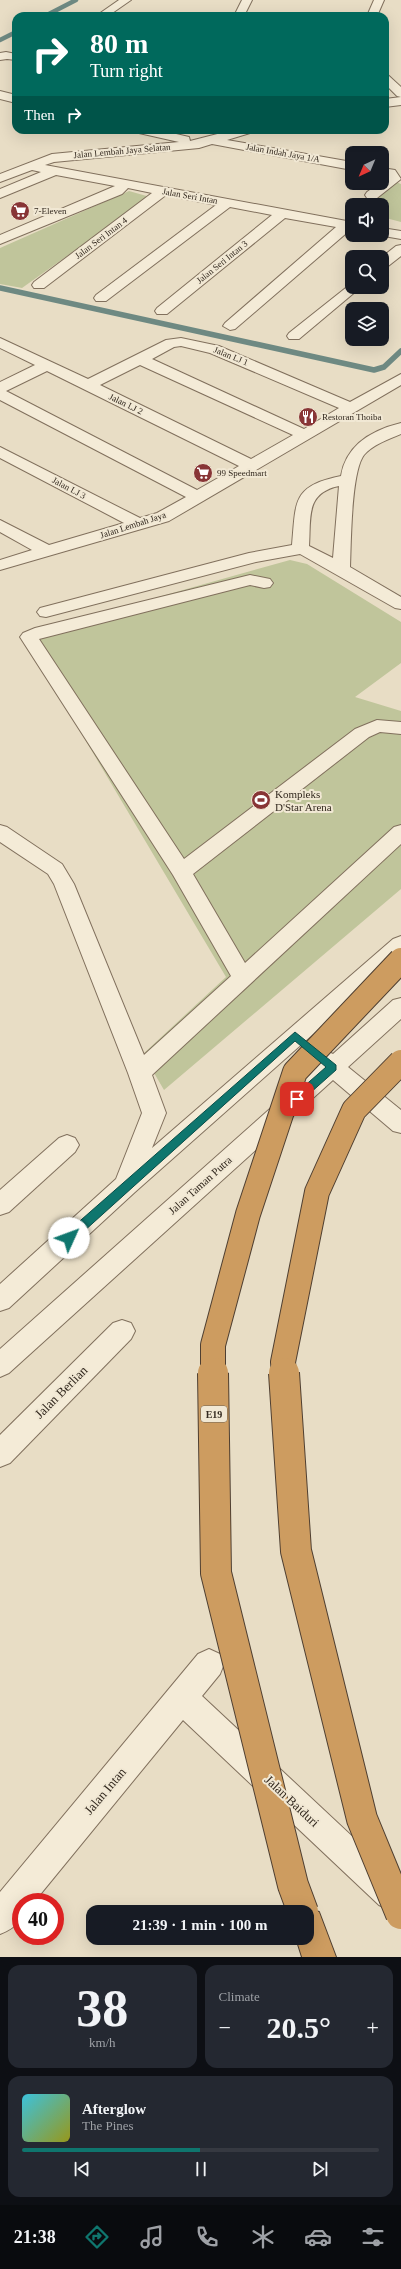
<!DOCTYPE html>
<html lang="en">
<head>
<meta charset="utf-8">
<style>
	body { margin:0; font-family:Georgia,serif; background:#242831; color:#f1f3f6; height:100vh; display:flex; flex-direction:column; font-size:15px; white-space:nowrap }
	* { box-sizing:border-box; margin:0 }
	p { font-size:13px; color:#9ea1a6 }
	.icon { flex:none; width:22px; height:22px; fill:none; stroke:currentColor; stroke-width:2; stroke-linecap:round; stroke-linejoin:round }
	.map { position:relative; height:1957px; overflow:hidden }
	.drawer { display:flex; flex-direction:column; gap:8px; padding:8px; background:#0d0f14; flex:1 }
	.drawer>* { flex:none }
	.hud { position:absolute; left:12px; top:12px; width:377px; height:122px; border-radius:12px; box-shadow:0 4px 16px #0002; background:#00695c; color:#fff; overflow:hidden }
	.needle { width:26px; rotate:224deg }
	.fabs { position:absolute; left:345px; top:146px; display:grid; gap:8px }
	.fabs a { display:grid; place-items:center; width:44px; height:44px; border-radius:8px; background:#171b24; box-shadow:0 4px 16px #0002; font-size:20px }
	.speed { position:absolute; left:12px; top:1893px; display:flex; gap:8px; font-size:20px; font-weight:700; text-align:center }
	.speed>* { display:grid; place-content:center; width:52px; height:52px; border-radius:50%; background:#171b24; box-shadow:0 4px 16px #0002; line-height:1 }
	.speed .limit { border:6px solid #d22; background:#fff; color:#111 }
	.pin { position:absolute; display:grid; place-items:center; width:34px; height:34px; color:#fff; margin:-17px; border-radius:8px; box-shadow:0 2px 6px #0006 }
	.me { position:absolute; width:44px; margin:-22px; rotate:47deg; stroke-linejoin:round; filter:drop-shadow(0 0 3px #0008) }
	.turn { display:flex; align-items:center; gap:14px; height:84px; padding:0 12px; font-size:18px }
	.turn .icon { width:52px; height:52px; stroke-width:2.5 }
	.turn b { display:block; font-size:28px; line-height:34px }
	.then { display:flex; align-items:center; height:38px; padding:0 12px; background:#0003; gap:8px; font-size:15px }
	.big { font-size:30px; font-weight:800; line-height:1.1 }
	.drawer .card { flex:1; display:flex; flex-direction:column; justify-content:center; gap:6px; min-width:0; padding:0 14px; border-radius:12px; background:#242831 }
	.drawer .dial { align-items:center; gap:0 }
	.dial b { font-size:52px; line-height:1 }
	.song { display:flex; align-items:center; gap:12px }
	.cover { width:48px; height:48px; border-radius:6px; background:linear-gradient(135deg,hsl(190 70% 55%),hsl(60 70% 35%)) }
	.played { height:4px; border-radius:2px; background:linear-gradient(90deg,#0f766e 50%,#363941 50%) }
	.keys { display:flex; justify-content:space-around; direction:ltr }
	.heat { display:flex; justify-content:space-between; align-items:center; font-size:22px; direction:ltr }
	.drawer .tiles { flex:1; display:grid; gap:8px; grid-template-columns:1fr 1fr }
	.card:last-child { grid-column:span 2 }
	.trip { position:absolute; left:86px; top:1905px; width:228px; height:40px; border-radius:12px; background:#171b24; box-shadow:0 4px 16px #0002; font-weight:800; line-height:40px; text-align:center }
	.tab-bar { display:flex; height:64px; justify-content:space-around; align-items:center; background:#090b0e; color:#9ea1a6 }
	.tab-bar .icon { width:28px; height:28px }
	.tab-bar .on { color:#0f766e }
	.tab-bar b { font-size:18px; color:#f1f3f6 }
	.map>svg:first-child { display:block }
</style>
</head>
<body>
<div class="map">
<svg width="401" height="1957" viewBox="0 0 401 1957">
	<rect width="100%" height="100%" fill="#e8ddc5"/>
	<g fill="#c0c59b">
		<path d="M396,182L401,184V222L382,217V205H369Z"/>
		<path d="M129,191L150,197L22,288L0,284V248Z"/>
		<path d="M290,560L307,564L401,622V663L355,697L401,711V889L164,1090L143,1054L226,977L23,635Z"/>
	</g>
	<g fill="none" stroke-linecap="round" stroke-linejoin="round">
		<g stroke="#6e8982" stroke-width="4.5">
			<path d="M45,16L76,0"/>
			<path d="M0,40L16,32"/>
		</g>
		<path stroke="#6e8982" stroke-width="5.5" d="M0,288L374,370L384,367L401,351"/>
		<g stroke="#81705d" stroke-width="2">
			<g id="minor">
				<path d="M119,0H131L108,16H96Z"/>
				<path d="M242,0H252L244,16H234Z"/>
				<path d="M374,0H384L377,16H367Z"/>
				<path d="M6,52L16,54V60L7,59L0,60V53Z"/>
				<path d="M385,74L389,76L401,87V97L397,96L385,84Z"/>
				<path d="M0,91L16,95V103L0,99Z"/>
				<path d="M401,97V105L385,107V99Z"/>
				<path d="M137,130H159L189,137L190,141L233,130H252L250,133L227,140L352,162V170L212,144L199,148L54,162L45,165L352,222V230H350L235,329L230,330L223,326L225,323L336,227L285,218L167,314H157L155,311L157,308L272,215L230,207L106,301H96L94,298L96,295L216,205L166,195L44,288H34L32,285L34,282L152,193L128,188L122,194L0,244V235L115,186L56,175L0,198V189L41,172L32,170L0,182V174L52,154L179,142L139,133Z"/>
				<path d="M382,168L395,170L401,179L377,198H367L365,195L367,192L387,178L382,176Z"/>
				<path d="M382,228L401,231V239L378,235H382Z"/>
				<path d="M401,245V256L387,267L382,268V257L396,246Z"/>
				<path d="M352,283V287H361L299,339H289L287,336L289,333Z"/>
				<path d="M0,338L88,379L166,340L181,338L219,346L350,402L401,374V385L169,521L0,570V560L32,550L0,532V520L49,545L124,523L0,458V447L140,518L157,513L186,497L0,400V382L35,365L0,348ZM181,346L210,353L339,408L304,429L152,359L174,347ZM140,365L293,435L251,459L100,385ZM47,371L239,466L197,490L6,391Z"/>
				<path d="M401,423V434C389,439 372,445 364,455C351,472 351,544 350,567L401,597V609L395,608L300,554L256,562L46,617L40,616L37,612L40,608L249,553L292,545C296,501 292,486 341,476C346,445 372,430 401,423ZM339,486L333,558L309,546C311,518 305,493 339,486Z"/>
				<path d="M250,575L270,579L273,583L270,587L264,588L250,585L39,639L184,859L355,729L377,720L401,722V734L380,732L369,737L193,874L245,963L394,827L401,825V844L152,1075L166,1113L152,1148L393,939L401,936V956L135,1192L9,1308L0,1311V1284L116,1179L142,1113L128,1073L54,884L48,874L0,842V825L7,827L62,864L74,884L144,1055L231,976L173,875L20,637L23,633L35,628Z"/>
				<path d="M401,998V1019L348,1067L401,1110V1133L393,1131L333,1080L9,1373L0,1377V1349L317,1067L311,1058L314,1052L322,1049L333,1054L393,1000Z"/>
				<path d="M67,1135L75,1138L79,1145L75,1152L9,1212L0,1215V1190L59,1138Z"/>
				<path d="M122,1320L131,1323L135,1331L131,1339L10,1463L0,1467V1435L113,1323Z"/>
				<path d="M209,1649L220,1654L224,1664L220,1674L202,1696L401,1882V1906L390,1910L379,1905L183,1720L34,1902H21C21,1921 18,1927 0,1934V1892L198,1654Z"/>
			</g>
		</g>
		<g stroke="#4f3f31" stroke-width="2">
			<path id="highway" d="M307,1908L319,1912L336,1957H302L296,1938H307V1912H296Z"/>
		</g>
		<use href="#minor" fill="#f4ebd7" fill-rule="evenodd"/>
		<use href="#highway" fill="#cd9c60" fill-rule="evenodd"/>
		<g stroke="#4f3f31" stroke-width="26" stroke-linecap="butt">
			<g id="highway-bridge-far1">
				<path d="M213,1374V1345L248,1214L295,1072L401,960"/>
				<path d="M284,1374L283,1362L317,1192L354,1110L401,1062"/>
			</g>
		</g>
		<g stroke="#4f3f31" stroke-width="32" stroke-linecap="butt">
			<g id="highway-bridge">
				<path d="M213,1373L216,1573L293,1885L303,1912"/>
				<path d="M284,1373L296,1551L362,1819L401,1914"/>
			</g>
		</g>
		<use href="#highway-bridge-far1" stroke="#cd9c60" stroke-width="24"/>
		<use href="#highway-bridge" stroke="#cd9c60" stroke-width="30"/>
	</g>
	<path fill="#0f766e" stroke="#0a4d48" d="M295,1032L336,1065V1070L300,1102H293V1096L326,1067L295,1041L73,1241H65V1234Z"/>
	<defs>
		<g id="supermarket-disc" transform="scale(1)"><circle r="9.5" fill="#883536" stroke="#f1e8d4"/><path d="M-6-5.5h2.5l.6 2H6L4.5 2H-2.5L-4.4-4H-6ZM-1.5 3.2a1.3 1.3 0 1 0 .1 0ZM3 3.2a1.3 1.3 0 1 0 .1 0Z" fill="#fff"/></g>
		<g id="restaurant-disc" transform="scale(1)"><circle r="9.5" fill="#883536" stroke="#f1e8d4"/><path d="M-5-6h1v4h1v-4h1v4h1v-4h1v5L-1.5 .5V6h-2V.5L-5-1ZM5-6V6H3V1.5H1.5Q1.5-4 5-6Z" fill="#fff"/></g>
		<g id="stadium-disc" transform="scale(1)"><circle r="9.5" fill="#883536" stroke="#f1e8d4"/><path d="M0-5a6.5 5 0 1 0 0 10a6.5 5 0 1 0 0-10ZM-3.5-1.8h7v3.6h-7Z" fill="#fff"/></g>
	</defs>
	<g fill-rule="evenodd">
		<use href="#supermarket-disc" x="20" y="211"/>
		<use href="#restaurant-disc" x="308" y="417"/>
		<use href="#supermarket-disc" x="203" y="473"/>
		<use href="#stadium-disc" x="261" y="800"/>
	</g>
	<g text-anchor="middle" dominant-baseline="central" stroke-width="4" stroke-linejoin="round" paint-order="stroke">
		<g font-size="9" fill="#33291f" stroke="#f1e8d4">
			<text transform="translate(122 151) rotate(-5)">Jalan Lembah Jaya Selatan</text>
			<text transform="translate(283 153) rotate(10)">Jalan Indah Jaya 1/A</text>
			<text transform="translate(190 196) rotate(10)">Jalan Seri Intan</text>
			<text transform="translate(101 238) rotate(-37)">Jalan Seri Intan 4</text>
			<text transform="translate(222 262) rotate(-39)">Jalan Seri Intan 3</text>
			<text transform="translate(231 356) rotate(22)">Jalan LJ 1</text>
			<text transform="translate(126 404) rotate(26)">Jalan LJ 2</text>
			<text transform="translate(69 488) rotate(28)">Jalan LJ 3</text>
			<text transform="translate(133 525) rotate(-18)">Jalan Lembah Jaya</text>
		</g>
		<g font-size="9" fill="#33291f" stroke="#f1e8d4" text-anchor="start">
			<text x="34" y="211">7-Eleven</text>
			<text x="322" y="417">Restoran Thoiba</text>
			<text x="217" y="473">99 Speedmart</text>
		</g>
		<rect fill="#f1e8d4" stroke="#6c6255" stroke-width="1" x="201" y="1406" width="26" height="16" rx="3"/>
		<g font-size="10" font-weight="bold" fill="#33291f">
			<text x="214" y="1414">E19</text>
		</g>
		<g font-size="11" fill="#33291f" stroke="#f1e8d4" text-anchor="start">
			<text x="275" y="794">Kompleks<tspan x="275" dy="13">D'Star Arena</tspan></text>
		</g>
		<g font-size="11" fill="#33291f" stroke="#f1e8d4">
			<text transform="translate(200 1185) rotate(-42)">Jalan Taman Putra</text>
		</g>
		<g font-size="13" fill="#33291f" stroke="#f1e8d4">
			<text transform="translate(61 1392) rotate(-45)">Jalan Berlian</text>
			<text transform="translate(105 1791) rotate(-50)">Jalan Intan</text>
			<text transform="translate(292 1801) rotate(43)">Jalan Baiduri</text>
		</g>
	</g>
</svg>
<div class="fabs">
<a><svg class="needle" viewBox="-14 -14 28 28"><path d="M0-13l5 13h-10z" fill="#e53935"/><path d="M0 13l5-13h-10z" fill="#9ea1a6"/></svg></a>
<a><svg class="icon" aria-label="sound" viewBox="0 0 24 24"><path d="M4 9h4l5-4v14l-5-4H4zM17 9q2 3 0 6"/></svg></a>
<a><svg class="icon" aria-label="search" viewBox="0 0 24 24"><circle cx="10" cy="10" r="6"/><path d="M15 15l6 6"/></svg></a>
<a><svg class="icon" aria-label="layers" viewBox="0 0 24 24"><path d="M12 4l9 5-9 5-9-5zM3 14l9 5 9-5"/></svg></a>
</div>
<div class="speed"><div class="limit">40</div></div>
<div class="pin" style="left:297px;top:1099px;background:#d93025"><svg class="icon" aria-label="arrive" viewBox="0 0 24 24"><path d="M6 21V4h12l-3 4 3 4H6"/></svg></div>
<svg class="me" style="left:69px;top:1238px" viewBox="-20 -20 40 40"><circle r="19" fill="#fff"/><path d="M0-13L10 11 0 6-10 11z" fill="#0f766e"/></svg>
<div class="trip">21:39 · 1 min · 100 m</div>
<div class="hud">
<div class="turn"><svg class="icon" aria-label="right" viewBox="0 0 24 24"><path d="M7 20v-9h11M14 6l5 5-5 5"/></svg><div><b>80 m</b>Turn right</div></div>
<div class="then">Then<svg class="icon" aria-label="right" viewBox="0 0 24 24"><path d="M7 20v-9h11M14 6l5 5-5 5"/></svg></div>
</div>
</div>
<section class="drawer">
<div class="tiles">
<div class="card dial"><b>38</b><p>km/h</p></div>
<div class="card"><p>Climate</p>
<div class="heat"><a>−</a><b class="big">20.5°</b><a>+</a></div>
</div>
<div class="card">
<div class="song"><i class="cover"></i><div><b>Afterglow</b><p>The Pines</p></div></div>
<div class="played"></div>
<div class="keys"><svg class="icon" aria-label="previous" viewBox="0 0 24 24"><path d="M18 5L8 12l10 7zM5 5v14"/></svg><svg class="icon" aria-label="pause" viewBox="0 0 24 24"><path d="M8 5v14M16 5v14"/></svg><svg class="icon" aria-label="next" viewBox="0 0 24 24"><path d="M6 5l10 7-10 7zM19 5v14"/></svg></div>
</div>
</div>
</section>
<nav class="tab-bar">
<b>21:38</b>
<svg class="icon on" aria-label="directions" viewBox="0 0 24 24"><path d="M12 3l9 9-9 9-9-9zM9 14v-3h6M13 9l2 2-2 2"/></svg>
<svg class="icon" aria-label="music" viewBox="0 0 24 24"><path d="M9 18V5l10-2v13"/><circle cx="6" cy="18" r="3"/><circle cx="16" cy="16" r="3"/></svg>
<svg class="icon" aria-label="phone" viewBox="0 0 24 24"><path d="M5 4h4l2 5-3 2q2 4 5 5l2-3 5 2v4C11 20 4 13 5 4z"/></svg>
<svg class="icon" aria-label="climate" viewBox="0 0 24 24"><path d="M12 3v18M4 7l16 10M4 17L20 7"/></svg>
<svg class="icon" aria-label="car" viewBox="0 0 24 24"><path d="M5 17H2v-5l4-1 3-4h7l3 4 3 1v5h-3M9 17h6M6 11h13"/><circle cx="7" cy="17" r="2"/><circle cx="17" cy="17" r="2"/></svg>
<svg class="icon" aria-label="filters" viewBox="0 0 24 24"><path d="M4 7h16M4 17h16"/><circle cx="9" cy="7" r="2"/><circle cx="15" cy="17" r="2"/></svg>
</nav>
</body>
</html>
